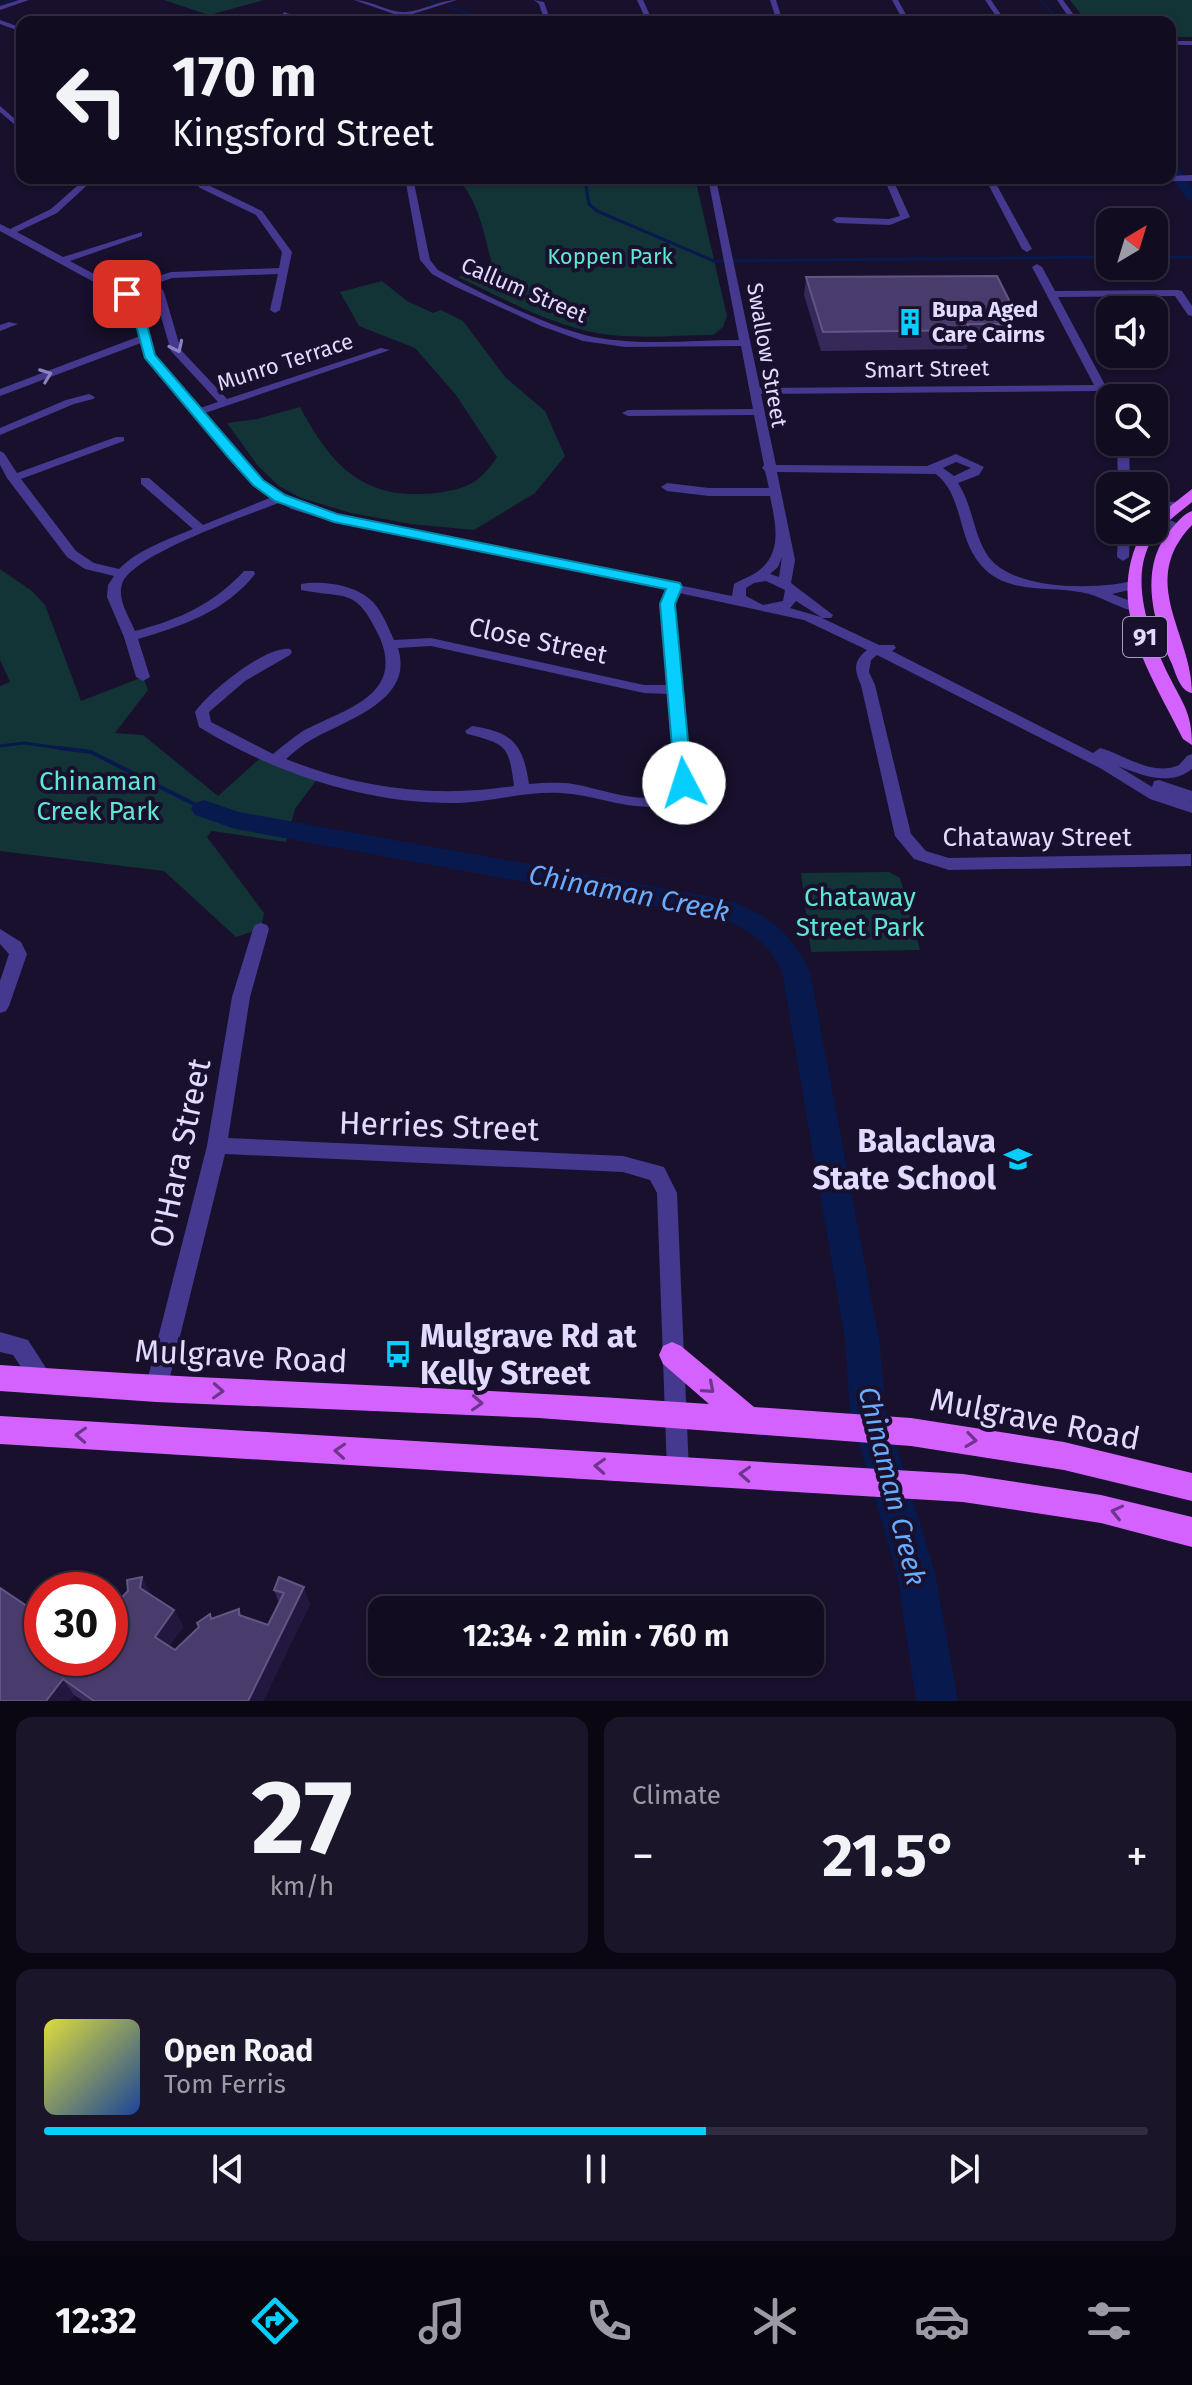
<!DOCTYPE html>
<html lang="en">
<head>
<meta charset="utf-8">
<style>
	body { margin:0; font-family:"Fira Sans",sans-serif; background:#1b152a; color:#f1f3f6; height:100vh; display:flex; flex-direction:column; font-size:30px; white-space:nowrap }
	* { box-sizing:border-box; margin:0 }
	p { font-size:26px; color:#9c9ba5 }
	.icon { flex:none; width:44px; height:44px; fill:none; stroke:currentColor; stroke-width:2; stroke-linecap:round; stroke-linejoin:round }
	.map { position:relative; height:1701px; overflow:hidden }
	.details { display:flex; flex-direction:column; gap:16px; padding:16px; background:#0a0712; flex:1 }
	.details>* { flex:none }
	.hud { position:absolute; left:16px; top:16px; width:1160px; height:168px; border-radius:16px; box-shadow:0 2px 6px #0004,0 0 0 2px #312c3f; background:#120c21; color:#f1f3f6; overflow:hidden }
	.needle { width:52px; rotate:38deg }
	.tools { position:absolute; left:1096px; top:208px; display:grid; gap:16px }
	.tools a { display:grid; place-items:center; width:72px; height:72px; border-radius:16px; background:#120c21; box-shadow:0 2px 6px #0004,0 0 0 2px #312c3f; font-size:40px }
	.speed { position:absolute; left:24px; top:1572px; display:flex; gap:16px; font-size:40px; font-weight:700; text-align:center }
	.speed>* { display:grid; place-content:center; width:104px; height:104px; border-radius:50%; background:#120c21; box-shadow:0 2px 6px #0004,0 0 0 2px #312c3f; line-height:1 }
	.speed .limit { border:12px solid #d22; background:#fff; color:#111 }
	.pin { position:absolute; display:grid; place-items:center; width:68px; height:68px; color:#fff; margin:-34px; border-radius:16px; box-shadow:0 4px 12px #0006 }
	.me { position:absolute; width:88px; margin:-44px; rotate:355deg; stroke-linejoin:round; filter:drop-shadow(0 0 6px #0008) }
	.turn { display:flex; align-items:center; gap:28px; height:168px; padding:0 24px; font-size:36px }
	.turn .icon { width:104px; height:104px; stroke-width:2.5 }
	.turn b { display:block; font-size:56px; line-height:68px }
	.big { font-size:60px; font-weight:700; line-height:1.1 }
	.details .widget { flex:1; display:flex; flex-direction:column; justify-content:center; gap:12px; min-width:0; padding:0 28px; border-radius:16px; background:#1b152a }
	.details .dial { align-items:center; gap:0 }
	.dial b { font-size:104px; line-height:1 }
	.song { display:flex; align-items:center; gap:24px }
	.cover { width:96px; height:96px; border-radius:12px; background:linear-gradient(135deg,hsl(60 70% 55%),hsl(220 70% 35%)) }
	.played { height:8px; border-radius:4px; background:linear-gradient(90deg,#07ceff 60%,#312c3f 60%) }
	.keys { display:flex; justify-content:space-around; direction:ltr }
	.heat { display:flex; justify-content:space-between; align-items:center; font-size:44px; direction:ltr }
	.details .tiles { flex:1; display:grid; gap:16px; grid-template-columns:1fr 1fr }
	.widget:last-child { grid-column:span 2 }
	.trip { position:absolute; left:368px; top:1596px; width:456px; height:80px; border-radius:16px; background:#120c21; box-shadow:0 2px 6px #0004,0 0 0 2px #312c3f; font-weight:700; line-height:80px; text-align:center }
	.dock { display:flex; height:128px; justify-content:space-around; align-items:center; background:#07050d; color:#9c9ba5 }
	.dock .icon { width:56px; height:56px }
	.dock .current { color:#07ceff }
	.dock b { font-size:36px; color:#f1f3f6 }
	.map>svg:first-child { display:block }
</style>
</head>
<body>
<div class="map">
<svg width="1192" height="1701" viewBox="0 0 1192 1701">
	<rect width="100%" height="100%" fill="#18102c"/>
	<g fill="#123437">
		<path d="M164,0H264L209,15Z"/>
		<path d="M1070,0H1192V37H1170V22H1087Z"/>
		<path d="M457,178H695L727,316L723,327L713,335C671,335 625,341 583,330C539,319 498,296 458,277L492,264C484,234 479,201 457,178Z"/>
		<path d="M382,281L407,301L433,313L441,310L463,321L505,377L545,411L565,456L535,493L474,530L411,524L351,513L301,498L279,486L258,466L227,423L257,419L300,407C332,467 364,501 436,493C467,489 481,482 497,457L456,395L415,348L359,326L340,292Z"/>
		<path d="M0,569L32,591L45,605L81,701L143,677L148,690L115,733L143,735L218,796L265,754L318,778L295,809L286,842L212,831L207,837L264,913L261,929L236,937L164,871L0,851V686L10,682L0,660Z"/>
		<path d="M889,872L900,878L920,950L811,952L801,873Z"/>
	</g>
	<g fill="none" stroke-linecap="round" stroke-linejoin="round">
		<g stroke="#081a4d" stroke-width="2">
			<path d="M429,0L434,2"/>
			<path d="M1041,0L1060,22"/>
			<path d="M0,3L14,0"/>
			<path d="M448,6L491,22"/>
			<path d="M584,178L586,188"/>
		</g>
		<g stroke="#081a4d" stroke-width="3">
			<path d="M586,186L589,204L597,211L714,261L1110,257"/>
			<path d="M1154,257H1192"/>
			<path d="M0,746L24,743L74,750"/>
		</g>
		<path stroke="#081a4d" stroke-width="4" d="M59,748L91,752L204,809"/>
		<g fill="#081a4d" fill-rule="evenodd">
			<path d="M1170,161L1175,162L1192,187V201L1187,200L1170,175Z"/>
			<path d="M204,800L239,812L723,899C765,912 792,931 810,972L879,1339L886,1412L935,1573L958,1701H916L897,1573L850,1412L845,1339L782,972C770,944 748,928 720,918L235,829L195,815L191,809L195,803Z"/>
		</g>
		<g fill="#44398e" fill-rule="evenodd">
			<path d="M19,0H29L0,10V6Z"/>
			<path d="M354,0C371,0 389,13 405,12C423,11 439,0 457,0L387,22H377L397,15Z"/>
			<path d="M534,0L544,2L551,22H545L539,4Z"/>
			<path d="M637,0H643L653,22H647Z"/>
			<path d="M770,0H776L783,22H777Z"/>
			<path d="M892,0H898L910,22H904Z"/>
			<path d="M985,0H991L1006,22H1000Z"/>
			<path d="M1057,0H1063L1079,22H1072Z"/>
			<path d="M284,12L310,21L311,22H301L282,15Z"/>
			<path d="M0,20L22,28V32L0,24Z"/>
			<rect x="1170" y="41" width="22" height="4"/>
			<path d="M0,106L22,125V131L0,112Z"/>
			<path d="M1192,175V181L995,182L1032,249L1027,252L1022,249L987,182H894L910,217L890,225L837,223L832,220L837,217L889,219L900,216L886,183L717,184L760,388L1094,385L1032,267L1037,264L1042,267L1055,291L1178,290L1182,291L1192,306V316L1188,315L1175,296L1058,297L1112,398H1110V407L1106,406L1098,391L761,394L776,465L927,466L956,454L984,467L979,475L958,483C972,504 973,531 986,553C1008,591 1095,590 1133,581L1140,585L1138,588L1112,594L1141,605L1143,608L1136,612C1120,608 1105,599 1089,594C1047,583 998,600 972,552C958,526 960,493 936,474L777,472L795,560L791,583L833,615L831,618H822L879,645H894L896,648L892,651L1093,753L1100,748C1125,755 1153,777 1179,765L1187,756L1192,754V769C1170,787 1141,775 1118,766L1152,787L1154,781L1159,780L1192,791V802L1189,801L1192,802V813L1150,799L1100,768L877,655L871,660L869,672L875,685L911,834L926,851L949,858L1191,854V866L949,870L914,859L895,836L861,685C854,670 853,661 867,650L804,620L679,593L674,604L692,783L685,799C645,819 602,795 561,793C524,791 488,803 452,803C363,803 274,773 199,727L195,712C209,692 265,646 290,649L292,652L290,655L245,681L209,712L211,722L273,754C283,746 292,738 303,731C344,709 406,696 379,636C356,587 347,599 301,590V584C323,580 357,585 373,602C383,613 388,627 394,640L431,638L644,685H668L660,604L667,590L334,522L291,509L281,502C249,515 132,554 122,584C117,600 130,618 135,631C178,620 214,604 244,571H254L255,574C226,611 183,626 138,639L150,677L143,681L136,677L124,637L107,597L108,585L114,576L85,569L67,557L7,478L0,465V451L4,453L17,473L116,437H124V441L21,479L76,551L94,563L119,569C139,549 167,540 193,529L141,484V478H149L203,525L272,497L254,485L146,358L141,343L0,396V389L140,336L132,306L127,300L0,231V224L10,229L51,209L86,178H95L57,213L17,232L63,257L142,232V236L70,261L120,288L171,272L279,268L282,252L256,215L200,188L190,178H199L206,184L262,211L292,252L280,310L275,313L270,310L278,274L172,278L158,283L164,292L181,350L227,399L381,348L390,350L205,413L262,479L299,503L336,515L732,596L734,584C742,579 750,577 757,572C784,553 775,522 770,496H709L667,491L661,487L667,483L709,488H769L765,471L762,468L764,465L754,415L628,416L622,413L628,410L753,409L741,346L625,347L583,341L541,326L454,286L432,274L420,260L405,178H413L430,260L438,270C478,292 542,324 585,335C634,347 689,340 739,340L708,178H1170V176ZM148,286L154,293L171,351L218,402L200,408C187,393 163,371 155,354C145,334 150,304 128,292ZM956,462L971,468L954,476L943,468ZM782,557L779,577L770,574L778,567ZM766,581L785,590L783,601L763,605L746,596V588L754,583ZM796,601L821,617L790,608ZM431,646L644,693L668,694L676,783L673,792C645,807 603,789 573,784C559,782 544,783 529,784C523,744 513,732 472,726L465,731L467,734C506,744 509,745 514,786C436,798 360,789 286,759C294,752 302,745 311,740C345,720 415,701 398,648Z"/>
			<path d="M9,322L18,324L0,331V325Z"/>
			<path d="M89,394L95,397L93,399L74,404L0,435V428L66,400Z"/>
			<path d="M1117,442H1129L1130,486H1118Z"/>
			<path d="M1154,501L1177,502L1183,506L1177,510L1154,509Z"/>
			<path d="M1154,513L1183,526L1185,529L1179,533L1154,522Z"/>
			<path d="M1118,530H1130L1129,557L1123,561L1117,557Z"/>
			<path d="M261,923L267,925L269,929L250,997L228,1138L623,1156L664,1167L677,1193L689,1471L686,1479L678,1482L670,1479L667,1471L657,1193L650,1180L623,1172L225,1154L167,1389L164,1396L156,1399L148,1396L145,1389L207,1146L232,997L253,929L255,925Z"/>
			<path d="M0,929L21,942L27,954L9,1006L6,1011L0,1013V981L9,954L0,944Z"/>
			<path d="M0,1332L28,1340L55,1382L52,1389L44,1392L36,1389L13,1355L0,1352Z"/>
		</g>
		<g fill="#d462ff" fill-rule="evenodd">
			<path d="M1192,489V502C1181,511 1169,520 1159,530C1124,570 1149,635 1169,676C1183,704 1192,713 1192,745L1183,739C1149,671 1103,605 1143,530H1154V519Z"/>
			<path d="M1192,511V525C1137,582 1192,633 1192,693C1180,691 1176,674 1172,664C1153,622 1137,565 1173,527C1179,520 1184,514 1192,511Z"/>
			<path d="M672,1342L681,1346L754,1407L911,1418L1064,1442L1192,1473V1501L1064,1470L911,1446L539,1418L156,1402L0,1391V1365C236,1382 473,1387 709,1404L663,1364L659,1355L663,1346Z"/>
			<path d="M0,1416L963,1474L1101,1495L1192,1517V1547L1101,1523L963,1502L0,1444Z"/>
		</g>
	</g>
	<g fill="#37285a">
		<path d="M806,277L1015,312L1011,331H1000L998,342L968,343L967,349L821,351L804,295Z"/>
		<path d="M279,1577L310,1604L263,1701H83L74,1695L70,1701L30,1608L110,1658L151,1595L174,1610L183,1627L169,1646L175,1650L199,1627L210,1614L212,1618L239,1609L242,1616L268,1625L279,1603L274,1590Z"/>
	</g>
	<g fill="#231740">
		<path d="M142,1577L151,1594L140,1588Z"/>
		<path d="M304,1587L310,1604L263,1701H248Z"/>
		<path d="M174,1610L183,1627L164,1653L155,1637Z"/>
		<path d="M63,1679L74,1695L70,1701H46Z"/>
	</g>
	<g fill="#493c6c" stroke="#625583" stroke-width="2">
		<path d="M997,276L1015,312H996L1001,324H967L971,330L823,332L806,277Z"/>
		<path d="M142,1577L140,1588L174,1610L155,1637L175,1650L199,1627L197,1623L210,1614L211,1619L239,1609V1615L268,1625L284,1593L274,1590L279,1577L304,1587L248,1701H94L63,1679L46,1701H0V1588L30,1608L42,1596V1658H110V1610L128,1591L127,1580Z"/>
	</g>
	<defs><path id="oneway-chevron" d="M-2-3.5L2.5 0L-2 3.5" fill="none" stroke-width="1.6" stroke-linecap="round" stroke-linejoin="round" transform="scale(2)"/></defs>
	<g stroke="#8c82c1">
		<use href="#oneway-chevron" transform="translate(177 347) rotate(64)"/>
		<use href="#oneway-chevron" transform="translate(46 375) rotate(-21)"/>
	</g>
	<g stroke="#6d358b">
		<use href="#oneway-chevron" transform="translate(709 1388) rotate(41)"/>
		<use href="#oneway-chevron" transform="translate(218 1391) rotate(3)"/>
		<use href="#oneway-chevron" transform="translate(477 1403) rotate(3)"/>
		<use href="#oneway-chevron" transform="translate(81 1435) rotate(-177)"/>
		<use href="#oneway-chevron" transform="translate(971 1440) rotate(8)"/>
		<use href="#oneway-chevron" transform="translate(340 1451) rotate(-176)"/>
		<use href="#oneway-chevron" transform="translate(600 1466) rotate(-177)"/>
		<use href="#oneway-chevron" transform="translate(745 1474) rotate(-177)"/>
		<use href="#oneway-chevron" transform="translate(1117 1512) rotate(-167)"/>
	</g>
	<path fill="#07ceff" stroke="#0586a6" stroke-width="2" d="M123,292H131L142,306L155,355L263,480L285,495L337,514L680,583L682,587L675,604L692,783L690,787L684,789L675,783L660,604L666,589L334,522L275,501L253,485L228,457L145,358L131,307L121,294Z"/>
	<defs>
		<g id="building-bare" transform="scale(2.16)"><path d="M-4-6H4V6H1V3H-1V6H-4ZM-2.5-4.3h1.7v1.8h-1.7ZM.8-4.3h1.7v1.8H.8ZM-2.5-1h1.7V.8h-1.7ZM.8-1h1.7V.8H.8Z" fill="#07ceff" stroke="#18102c" stroke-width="2.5" paint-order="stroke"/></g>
		<g id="school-bare" transform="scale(2.16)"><path d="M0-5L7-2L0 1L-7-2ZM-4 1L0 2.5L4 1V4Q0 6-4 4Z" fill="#07ceff" stroke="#18102c" stroke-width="2.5" paint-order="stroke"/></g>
		<g id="bus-bare" transform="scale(2.16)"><path d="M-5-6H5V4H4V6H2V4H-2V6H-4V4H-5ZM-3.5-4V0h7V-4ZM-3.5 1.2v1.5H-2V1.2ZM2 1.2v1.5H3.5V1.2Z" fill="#07ceff" stroke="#18102c" stroke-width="2.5" paint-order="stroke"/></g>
	</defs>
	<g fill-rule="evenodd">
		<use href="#building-bare" x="910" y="322"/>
		<use href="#school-bare" x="1018" y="1159"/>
		<use href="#bus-bare" x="398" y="1354"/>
	</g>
	<g text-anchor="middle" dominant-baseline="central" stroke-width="8" stroke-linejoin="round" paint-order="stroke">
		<g font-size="22" fill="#5fe7d2" stroke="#18102c">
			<text x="610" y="256">Koppen Park</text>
		</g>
		<g font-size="22" fill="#e3dbff" stroke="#18102c">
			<text transform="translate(524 290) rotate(23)">Callum Street</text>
			<text transform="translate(767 355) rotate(80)">Swallow Street</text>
			<text transform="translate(285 362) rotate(-18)">Munro Terrace</text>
			<text transform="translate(927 369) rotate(-1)">Smart Street</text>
		</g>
		<g font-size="22" font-weight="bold" fill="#e3dbff" stroke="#18102c" text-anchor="start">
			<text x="932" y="309">Bupa Aged<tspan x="932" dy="25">Care Cairns</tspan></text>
		</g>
		<rect fill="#18102c" stroke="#a69ec0" stroke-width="2" x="1123" y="617" width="44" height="40" rx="6"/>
		<g font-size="24" font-weight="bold" fill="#e3dbff">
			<text x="1145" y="637">91</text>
		</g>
		<g font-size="26" fill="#e3dbff" stroke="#18102c">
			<text transform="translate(538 641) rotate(12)">Close Street</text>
			<text x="1037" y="837">Chataway Street</text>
		</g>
		<g font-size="26" fill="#5fe7d2" stroke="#18102c">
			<text x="98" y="781">Chinaman<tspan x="98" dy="30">Creek Park</tspan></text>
			<text x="860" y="897">Chataway<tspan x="860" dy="30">Street Park</tspan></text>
		</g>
		<g font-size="28" font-style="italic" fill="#69abff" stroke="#18102c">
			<text transform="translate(629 893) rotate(11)">Chinaman Creek</text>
			<text transform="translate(892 1486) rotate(76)">Chinaman Creek</text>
		</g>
		<g font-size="32" fill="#e3dbff" stroke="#18102c">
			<text transform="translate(439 1126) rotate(2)">Herries Street</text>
			<text transform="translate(180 1153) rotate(-78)">O'Hara Street</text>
			<text transform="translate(241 1356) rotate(3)">Mulgrave Road</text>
			<text transform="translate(1035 1419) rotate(11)">Mulgrave Road</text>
		</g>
		<g font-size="32" font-weight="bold" fill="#e3dbff" stroke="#18102c" text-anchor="end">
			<text x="996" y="1141">Balaclava<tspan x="996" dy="37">State School</tspan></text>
			<text x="420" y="1336" text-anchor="start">Mulgrave Rd at<tspan x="420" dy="37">Kelly Street</tspan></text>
		</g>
	</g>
</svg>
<div class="tools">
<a><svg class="needle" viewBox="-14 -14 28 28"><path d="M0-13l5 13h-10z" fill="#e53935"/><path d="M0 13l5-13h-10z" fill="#9c9ba5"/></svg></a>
<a><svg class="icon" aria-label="sound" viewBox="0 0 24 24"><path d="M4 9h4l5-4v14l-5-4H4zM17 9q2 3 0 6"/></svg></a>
<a><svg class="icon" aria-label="search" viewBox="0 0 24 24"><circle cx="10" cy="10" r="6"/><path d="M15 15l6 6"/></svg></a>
<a><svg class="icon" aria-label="layers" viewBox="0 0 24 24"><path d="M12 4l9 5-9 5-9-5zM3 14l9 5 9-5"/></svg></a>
</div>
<div class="speed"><div class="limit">30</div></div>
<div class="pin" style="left:127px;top:294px;background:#d93025"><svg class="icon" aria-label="arrive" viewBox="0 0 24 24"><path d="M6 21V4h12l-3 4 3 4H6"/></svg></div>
<svg class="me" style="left:684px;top:783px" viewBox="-20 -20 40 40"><circle r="19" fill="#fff"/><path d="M0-13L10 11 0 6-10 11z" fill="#07ceff"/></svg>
<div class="trip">12:34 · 2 min · 760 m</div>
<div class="hud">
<div class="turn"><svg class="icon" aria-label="left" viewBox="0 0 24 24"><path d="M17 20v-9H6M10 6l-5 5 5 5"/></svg><div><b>170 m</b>Kingsford Street</div></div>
</div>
</div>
<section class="details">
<div class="tiles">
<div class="widget dial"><b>27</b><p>km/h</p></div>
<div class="widget"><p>Climate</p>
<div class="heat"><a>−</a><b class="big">21.5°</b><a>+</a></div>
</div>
<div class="widget">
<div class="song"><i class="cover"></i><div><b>Open Road</b><p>Tom Ferris</p></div></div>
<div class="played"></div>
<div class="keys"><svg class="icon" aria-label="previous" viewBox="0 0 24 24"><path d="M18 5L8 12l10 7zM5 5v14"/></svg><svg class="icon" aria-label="pause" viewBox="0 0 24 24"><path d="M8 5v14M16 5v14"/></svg><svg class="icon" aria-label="next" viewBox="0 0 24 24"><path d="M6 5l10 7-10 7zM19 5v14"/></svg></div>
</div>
</div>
</section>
<nav class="dock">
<b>12:32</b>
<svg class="icon current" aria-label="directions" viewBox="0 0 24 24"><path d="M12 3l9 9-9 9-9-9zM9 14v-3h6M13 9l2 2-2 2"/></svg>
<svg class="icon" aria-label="music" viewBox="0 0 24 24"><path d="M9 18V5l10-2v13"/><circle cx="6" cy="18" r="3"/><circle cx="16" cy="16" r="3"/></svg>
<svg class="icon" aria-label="phone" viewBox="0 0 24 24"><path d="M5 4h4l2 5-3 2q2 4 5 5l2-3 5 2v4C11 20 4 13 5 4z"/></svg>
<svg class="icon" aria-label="climate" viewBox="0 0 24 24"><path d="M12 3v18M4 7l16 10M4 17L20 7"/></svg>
<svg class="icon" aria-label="car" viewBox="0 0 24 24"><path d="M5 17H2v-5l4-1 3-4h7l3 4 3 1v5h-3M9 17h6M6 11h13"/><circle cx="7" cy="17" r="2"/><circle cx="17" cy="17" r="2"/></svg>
<svg class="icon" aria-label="filters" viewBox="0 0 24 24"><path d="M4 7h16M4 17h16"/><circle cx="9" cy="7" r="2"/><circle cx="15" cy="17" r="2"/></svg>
</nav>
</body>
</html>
